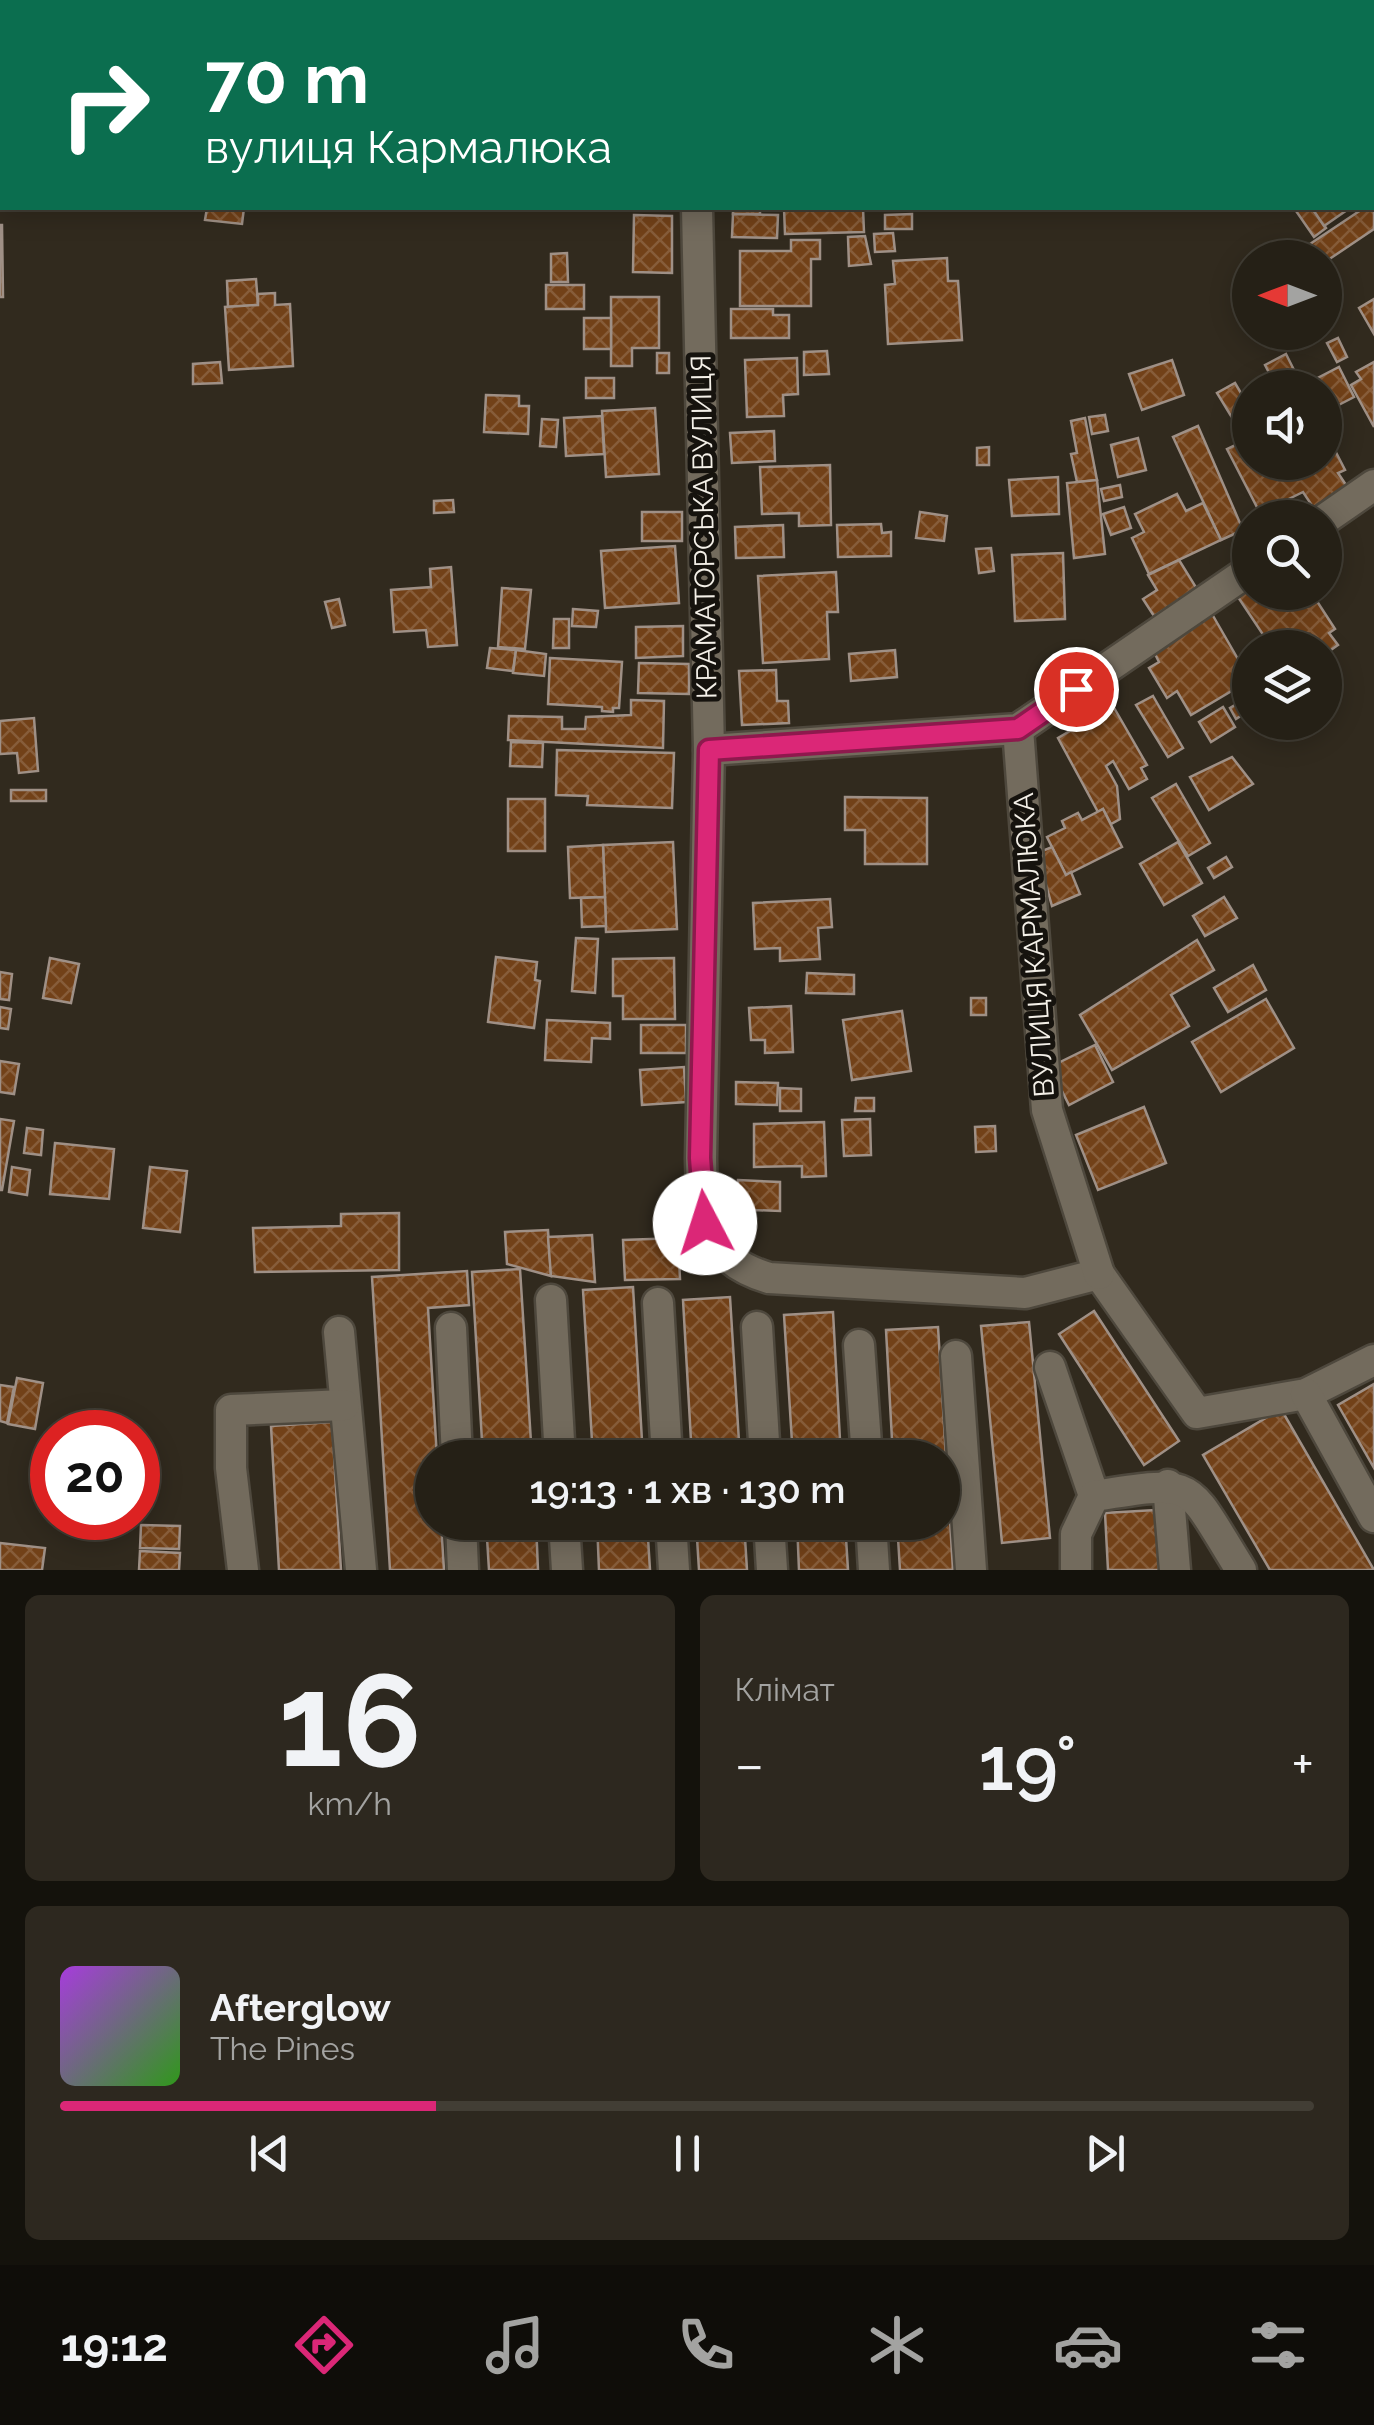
<!DOCTYPE html>
<html lang="uk">
<head>
<meta charset="utf-8">
<style>
	body { margin:0; font-family:Raleway,sans-serif; background:#2d281f; color:#f1f3f6; height:100vh; display:flex; flex-direction:column; font-size:38px; white-space:nowrap }
	* { box-sizing:border-box; margin:0 }
	p { font-size:32px; color:#a3a3a1 }
	.icon { flex:none; width:55px; height:55px; fill:none; stroke:currentColor; stroke-width:2; stroke-linecap:round; stroke-linejoin:round }
	.map { position:relative; height:1570px; overflow:hidden }
	.sheet { display:flex; flex-direction:column; gap:25px; padding:25px; background:#14120c; flex:1 }
	.sheet>* { flex:none }
	.hud { position:absolute; left:0px; top:0px; width:1375px; height:210px; box-shadow:0 5px 25px #0003,0 0 0 2px #423e35; background:#0b6e4f; color:#fff; overflow:hidden }
	.needle { width:65px; rotate:270deg }
	.fabs { position:absolute; left:1232px; top:240px; display:grid; gap:20px }
	.fabs a { display:grid; place-items:center; width:110px; height:110px; border-radius:50%; background:#252016; box-shadow:0 5px 25px #0003,0 0 0 2px #423e35; font-size:50px }
	.speed { position:absolute; left:30px; top:1410px; display:flex; gap:20px; font-size:50px; font-weight:700; text-align:center }
	.speed>* { display:grid; place-content:center; width:130px; height:130px; border-radius:50%; background:#252016; box-shadow:0 5px 25px #0003,0 0 0 2px #423e35; line-height:1 }
	.speed .limit { border:15px solid #d22; background:#fff; color:#111 }
	.pin { position:absolute; display:grid; place-items:center; width:85px; height:85px; color:#fff; margin:-42px; border:5px solid #fff; border-radius:50%; box-shadow:0 2px 10px #0007 }
	.me { position:absolute; width:110px; margin:-55px; rotate:355deg; stroke-linejoin:round; filter:drop-shadow(0 0 8px #0008) }
	.turn { display:flex; align-items:center; gap:35px; height:210px; padding:0 40px; font-size:45px }
	.turn .icon { width:130px; height:130px; stroke-width:2.5 }
	.turn b { display:block; font-size:70px; line-height:85px }
	.big { font-size:75px; font-weight:600; line-height:1.1 }
	.sheet .tile { flex:1; display:flex; flex-direction:column; justify-content:center; gap:15px; min-width:0; padding:0 35px; border-radius:15px; background:#2d281f }
	.sheet .dial { align-items:center; gap:0 }
	.dial b { font-size:130px; line-height:1 }
	.song { display:flex; align-items:center; gap:30px }
	.cover { width:120px; height:120px; border-radius:15px; background:linear-gradient(135deg,hsl(280 70% 55%),hsl(110 70% 35%)) }
	.played { height:10px; border-radius:5px; background:linear-gradient(90deg,#db2777 30%,#423e35 30%) }
	.keys { display:flex; justify-content:space-around; direction:ltr }
	.heat { display:flex; justify-content:space-between; align-items:center; font-size:55px; direction:ltr }
	.sheet .tiles { flex:1; display:grid; gap:25px; grid-template-columns:1fr 1fr }
	.tile:last-child { grid-column:span 2 }
	.trip { position:absolute; left:415px; top:1440px; width:545px; height:100px; border-radius:50px; background:#252016; box-shadow:0 5px 25px #0003,0 0 0 2px #423e35; font-weight:600; line-height:100px; text-align:center }
	.tabs { display:flex; height:160px; justify-content:space-around; align-items:center; background:#0f0d09; color:#a3a3a1 }
	.tabs .icon { width:70px; height:70px }
	.tabs .on { color:#db2777 }
	.tabs b { font-size:45px; color:#f1f3f6 }
	.map>svg:first-child { display:block }
</style>
</head>
<body>
<div class="map">
<svg width="1374" height="1570" viewBox="0 0 1374 1570">
	<defs>
		<pattern id="building-cross-hatch" width="8" height="8" patternUnits="userSpaceOnUse" patternTransform="scale(2.5)"><rect width="8" height="8" fill="#724118"/><path d="M0 0l8 8M0 8l8-8" fill="none" stroke="#875d3a"/></pattern>
	</defs>
	<rect width="100%" height="100%" fill="#312a1e"/>
	<g fill="url(#building-cross-hatch)" stroke="#9f9086" stroke-width="2.5">
		<path d="M1094,0H1159L1089,2Z"/>
		<path d="M1374,201V229L1325,262V258H1289L1364,208H1372Z"/>
		<path d="M207,208H244L242,224L205,220Z"/>
		<rect x="733" y="208" width="27" height="6"/>
		<path d="M784,208H863L864,232L785,234Z"/>
		<path d="M1294,208H1312L1326,228L1314,237Z"/>
		<path d="M1312,208H1345L1347,210L1324,226Z"/>
		<path d="M733,214L778,215L777,238L732,237Z"/>
		<path d="M912,214V229H885V215Z"/>
		<path d="M634,215L672,216V273L633,272Z"/>
		<path d="M0,225H2L3,297H0Z"/>
		<path d="M893,233L895,251L875,252L874,234Z"/>
		<path d="M865,236L871,264L849,266L848,237Z"/>
		<path d="M791,240H820V259H811V306H740V251H791Z"/>
		<path d="M567,253L568,282H551V254Z"/>
		<path d="M947,258L948,281H958L962,340L888,344L885,285L895,284L893,261Z"/>
		<path d="M256,279L258,305L228,307L227,281Z"/>
		<rect x="546" y="285" width="38" height="24"/>
		<path d="M275,293V305L290,304L293,366L229,370L225,307L258,305V294Z"/>
		<path d="M611,297H659V348H632V366H611Z"/>
		<path d="M1374,299V334L1359,308Z"/>
		<path d="M731,309H773V315H789V338H731Z"/>
		<rect x="584" y="318" width="27" height="31"/>
		<path d="M1338,338L1347,357L1337,362L1327,343Z"/>
		<path d="M827,351L829,374L804,375V352Z"/>
		<rect x="657" y="353" width="12" height="20"/>
		<path d="M1286,354L1303,388H1277L1265,365Z"/>
		<path d="M797,358L798,394L783,395L784,416L747,417L745,360Z"/>
		<path d="M1172,360L1184,395L1142,410L1129,374Z"/>
		<path d="M220,362L222,383L193,384V364Z"/>
		<path d="M1374,362V427L1351,385L1361,379L1356,372Z"/>
		<path d="M1339,367L1354,397L1325,412V388L1306,384Z"/>
		<rect x="586" y="378" width="28" height="20"/>
		<path d="M1235,383L1248,405L1231,416L1217,393Z"/>
		<path d="M486,395L519,396V406H529L528,434L484,432Z"/>
		<path d="M655,408L659,474L606,477L602,411Z"/>
		<path d="M1105,415L1108,431L1092,434L1089,417Z"/>
		<path d="M602,416L604,454L566,456L564,418Z"/>
		<path d="M1085,418L1097,480L1077,482L1071,454L1077,453L1071,421Z"/>
		<path d="M542,419L558,420L556,447L540,446Z"/>
		<path d="M1198,426L1243,530L1221,540L1173,437Z"/>
		<path d="M774,431L775,461L732,463L730,433Z"/>
		<path d="M1325,431L1345,470L1338,473L1348,488L1315,510L1303,492L1260,513L1227,449L1250,438V462H1325Z"/>
		<path d="M1138,438L1146,470L1118,477L1111,445Z"/>
		<path d="M989,447V465H977V448Z"/>
		<path d="M830,465L831,525L799,526V513L762,514L760,467Z"/>
		<path d="M1058,477L1059,514L1012,516L1009,480Z"/>
		<path d="M1097,480L1105,554L1074,558L1067,483Z"/>
		<path d="M1120,485L1122,497L1104,501L1101,489Z"/>
		<path d="M1177,494L1186,511L1203,503L1221,540L1149,574L1132,538L1144,532L1135,514Z"/>
		<path d="M453,500L454,512L434,513V501Z"/>
		<path d="M1124,507L1131,528L1111,535L1103,514Z"/>
		<rect x="642" y="512" width="40" height="29"/>
		<path d="M920,512L947,516L944,541L916,538Z"/>
		<path d="M881,524L882,533L891,532V556L838,557L837,525Z"/>
		<path d="M783,525L784,557L736,558L735,527Z"/>
		<path d="M675,546L679,603L605,608L601,551Z"/>
		<path d="M991,548L994,571L979,573L976,549Z"/>
		<path d="M1063,553L1065,619L1015,621L1012,555Z"/>
		<path d="M1179,560L1197,589L1154,616L1143,599L1157,590L1148,575Z"/>
		<path d="M451,567L457,645L428,647L426,630L394,632L391,590L431,587L430,569Z"/>
		<path d="M836,572L838,612H827L829,659L763,663L758,576Z"/>
		<path d="M502,588L531,590L525,649L498,647Z"/>
		<path d="M1250,588V592H1311L1335,629L1329,633L1338,645L1325,654V648H1272L1238,597Z"/>
		<path d="M339,599L345,625L332,628L325,602Z"/>
		<path d="M573,609L598,611L596,627L572,626Z"/>
		<path d="M1212,614L1250,680L1191,715L1177,691L1167,698L1149,668L1159,662L1153,650Z"/>
		<path d="M554,619H569V648H553Z"/>
		<path d="M683,626V656L636,658V627Z"/>
		<path d="M490,648L516,650L513,671L487,668Z"/>
		<path d="M516,650L546,654L544,676L513,673Z"/>
		<path d="M895,650L897,677L851,681L849,654Z"/>
		<path d="M550,658L622,662L619,708H613V712L602,711V707L548,704Z"/>
		<path d="M639,663L689,664V694L638,693Z"/>
		<path d="M776,670L777,701H788L789,723L742,725L739,671Z"/>
		<path d="M1153,696L1183,748L1168,757L1136,705Z"/>
		<path d="M1250,696V710L1236,719L1230,708Z"/>
		<path d="M631,700L664,701L663,748L508,740L509,716L562,717V729H585L586,717L631,715Z"/>
		<path d="M1113,706L1147,765L1141,768L1147,779L1129,789L1113,761L1106,766L1117,786L1120,819L1111,824L1103,809L1098,812L1058,738Z"/>
		<path d="M1223,707L1235,727L1211,742L1199,722Z"/>
		<path d="M34,718L38,771L19,773L17,753L0,754V721Z"/>
		<path d="M511,742L543,743L542,767L510,766Z"/>
		<path d="M557,750L674,753L672,808L587,805L588,796L556,795Z"/>
		<path d="M1232,757L1253,784L1209,810L1190,777Z"/>
		<path d="M1176,784L1210,843L1188,856L1152,798Z"/>
		<rect x="11" y="790" width="35" height="11"/>
		<path d="M845,797L927,798V864H865V830H845Z"/>
		<rect x="508" y="799" width="37" height="52"/>
		<path d="M1103,809L1122,847L1066,875L1047,837L1065,828L1062,821L1078,813L1082,820Z"/>
		<path d="M673,842L677,929L606,932L603,845Z"/>
		<path d="M1178,842L1202,883L1164,905L1140,864Z"/>
		<path d="M603,845L605,897L570,898L568,847Z"/>
		<path d="M1052,847L1066,875L1071,872L1080,894L1052,906L1037,853Z"/>
		<path d="M1226,857L1232,867L1214,878L1208,868Z"/>
		<path d="M605,897L606,926L582,927L581,898Z"/>
		<path d="M1224,897L1237,918L1205,936L1193,916Z"/>
		<path d="M830,899L832,927L818,928L820,959L780,961V948L755,949L753,903Z"/>
		<path d="M576,938L598,939L595,993L572,991Z"/>
		<path d="M1197,940L1214,970L1171,995L1189,1026L1112,1070L1080,1015Z"/>
		<path d="M496,957L537,962L535,980L540,981L534,1028L488,1022Z"/>
		<path d="M50,958L79,964L71,1003L43,998Z"/>
		<path d="M674,958L675,1019H623V996H613V959Z"/>
		<path d="M1253,965L1266,990L1228,1012L1214,988Z"/>
		<path d="M0,972L12,974L9,1000L0,999Z"/>
		<path d="M807,973L854,975V994L806,993Z"/>
		<rect x="971" y="998" width="15" height="17"/>
		<path d="M1266,999L1294,1048L1221,1092L1192,1042Z"/>
		<path d="M791,1006L793,1052L765,1053V1040H751L749,1008Z"/>
		<path d="M0,1007L11,1009L8,1029L0,1028Z"/>
		<path d="M902,1011L911,1071L852,1080L843,1020Z"/>
		<path d="M547,1020L610,1023V1039L592,1038L591,1062L545,1060Z"/>
		<rect x="641" y="1025" width="45" height="28"/>
		<path d="M1095,1045L1113,1082L1069,1105L1050,1067Z"/>
		<path d="M0,1061L19,1064L14,1094L0,1092Z"/>
		<path d="M684,1067L686,1102L642,1105L640,1070Z"/>
		<path d="M736,1082L778,1083L777,1105L736,1104Z"/>
		<path d="M780,1088L801,1089V1111H780Z"/>
		<path d="M856,1098H874V1111H855Z"/>
		<path d="M1144,1107L1166,1163L1098,1190L1076,1135Z"/>
		<path d="M0,1119L14,1121L2,1190H0Z"/>
		<path d="M870,1119L871,1155L844,1156L842,1120Z"/>
		<path d="M824,1122L826,1176L802,1177V1166L754,1167V1124Z"/>
		<path d="M995,1126L996,1151L976,1152L975,1127Z"/>
		<path d="M27,1128L43,1130L41,1155L24,1153Z"/>
		<path d="M55,1143L114,1149L109,1199L50,1194Z"/>
		<path d="M12,1167L30,1170L27,1195L9,1192Z"/>
		<path d="M150,1167L187,1171L180,1232L143,1228Z"/>
		<path d="M738,1180L780,1182V1211L753,1210L752,1233L736,1232Z"/>
		<path d="M399,1213V1270L255,1272L253,1228L341,1226V1214Z"/>
		<path d="M548,1230L551,1276L507,1264L505,1232Z"/>
		<path d="M592,1235L595,1282L551,1276L548,1237Z"/>
		<path d="M678,1238L680,1279L625,1280L623,1240Z"/>
		<path d="M520,1269L532,1458H483L472,1272Z"/>
		<path d="M467,1271L469,1305L428,1308L437,1458H432V1522H441L444,1570H390L372,1277Z"/>
		<path d="M633,1287L643,1458H593L583,1290Z"/>
		<path d="M730,1297L740,1458H692L683,1300Z"/>
		<path d="M1094,1311L1179,1441L1144,1465L1059,1334Z"/>
		<path d="M833,1312L841,1458H793L784,1315Z"/>
		<path d="M1029,1322L1050,1538L1002,1543L981,1326Z"/>
		<path d="M938,1327L953,1570H900L897,1522H942V1458H893L886,1330Z"/>
		<path d="M17,1378L43,1383L35,1429L8,1424Z"/>
		<path d="M1374,1384V1468L1338,1405Z"/>
		<path d="M0,1385L14,1387L7,1423L0,1421Z"/>
		<path d="M1281,1409L1374,1570H1270L1203,1455Z"/>
		<path d="M332,1422L341,1570H279L271,1426Z"/>
		<path d="M1155,1510L1159,1570H1108L1105,1513Z"/>
		<path d="M486,1522H536L538,1570H489Z"/>
		<path d="M597,1522H647L650,1570H599Z"/>
		<path d="M696,1522H744L747,1570H699Z"/>
		<path d="M797,1522H845L848,1570H799Z"/>
		<path d="M141,1525L180,1526L179,1549L140,1548Z"/>
		<path d="M0,1543L45,1548L42,1570H0Z"/>
		<path d="M140,1551L180,1553L179,1570H139Z"/>
	</g>
	<g fill="none" stroke-linecap="round" stroke-linejoin="round">
		<g stroke="#4e483d" stroke-width="35">
			<g id="minor">
				<path d="M380,0V2"/>
				<path d="M1263,0L1265,2"/>
				<path d="M696,2V0"/>
				<path d="M1372,149L1374,151"/>
				<path d="M697,208L709,750L701,1158C702,1217 704,1259 769,1278L1025,1293L1099,1274L1197,1413L1306,1394L1374,1360"/>
				<path d="M1325,519L1374,485"/>
				<path d="M1018,729L1047,1110L1099,1274"/>
				<path d="M709,750L1018,729L1250,570"/>
				<path d="M551,1300L560,1458"/>
				<path d="M658,1303L667,1458"/>
				<path d="M757,1327L765,1458"/>
				<path d="M451,1328L457,1458"/>
				<path d="M339,1332L361,1570"/>
				<path d="M859,1345L867,1458"/>
				<path d="M956,1356L971,1570"/>
				<path d="M1050,1367L1094,1496"/>
				<path d="M1306,1394L1374,1517"/>
				<path d="M1168,1485L1175,1570"/>
				<path d="M461,1522L463,1570"/>
				<path d="M564,1522L567,1570"/>
				<path d="M671,1522L674,1570"/>
				<path d="M769,1522L772,1570"/>
				<path d="M871,1522L874,1570"/>
				<path d="M243,1570L231,1468V1410L344,1405"/>
				<path d="M1076,1570V1534L1094,1496C1200,1479 1185,1481 1241,1570"/>
			</g>
		</g>
		<use href="#minor" stroke="#736b5d" stroke-width="30"/>
	</g>
	<g fill="none" stroke-linecap="round" stroke-linejoin="round">
		<g stroke="#8e194d" stroke-width="25">
			<path id="route" d="M705,1223L700,1158L709,750L1018,729L1076,689"/>
		</g>
		<use href="#route" stroke="#db2777" stroke-width="18"/>
	</g>
	<g text-anchor="middle" dominant-baseline="central" stroke-width="10" stroke-linejoin="round" paint-order="stroke">
		<g font-size="28" fill="#f4f0e8" stroke="#16130e">
			<text transform="translate(704 527) rotate(-91)">КРАМАТОРСЬКА ВУЛИЦЯ</text>
			<text transform="translate(1034 945) rotate(-94)">ВУЛИЦЯ КАРМАЛЮКА</text>
		</g>
	</g>
</svg>
<div class="fabs">
<a><svg class="needle" viewBox="-14 -14 28 28"><path d="M0-13l5 13h-10z" fill="#e53935"/><path d="M0 13l5-13h-10z" fill="#a3a3a1"/></svg></a>
<a><svg class="icon" aria-label="sound" viewBox="0 0 24 24"><path d="M4 9h4l5-4v14l-5-4H4zM17 9q2 3 0 6"/></svg></a>
<a><svg class="icon" aria-label="search" viewBox="0 0 24 24"><circle cx="10" cy="10" r="6"/><path d="M15 15l6 6"/></svg></a>
<a><svg class="icon" aria-label="layers" viewBox="0 0 24 24"><path d="M12 4l9 5-9 5-9-5zM3 14l9 5 9-5"/></svg></a>
</div>
<div class="speed"><div class="limit">20</div></div>
<div class="pin" style="left:1076px;top:689px;background:#d93025"><svg class="icon" aria-label="arrive" viewBox="0 0 24 24"><path d="M6 21V4h12l-3 4 3 4H6"/></svg></div>
<svg class="me" style="left:705px;top:1223px" viewBox="-20 -20 40 40"><circle r="19" fill="#fff"/><path d="M0-13L10 11 0 6-10 11z" fill="#db2777"/></svg>
<div class="trip">19:13 · 1 хв · 130 m</div>
<div class="hud">
<div class="turn"><svg class="icon" aria-label="right" viewBox="0 0 24 24"><path d="M7 20v-9h11M14 6l5 5-5 5"/></svg><div><b>70 m</b>вулиця Кармалюка</div></div>
</div>
</div>
<section class="sheet">
<div class="tiles">
<div class="tile dial"><b>16</b><p>km/h</p></div>
<div class="tile"><p>Клімат</p>
<div class="heat"><a>−</a><b class="big">19°</b><a>+</a></div>
</div>
<div class="tile">
<div class="song"><i class="cover"></i><div><b>Afterglow</b><p>The Pines</p></div></div>
<div class="played"></div>
<div class="keys"><svg class="icon" aria-label="previous" viewBox="0 0 24 24"><path d="M18 5L8 12l10 7zM5 5v14"/></svg><svg class="icon" aria-label="pause" viewBox="0 0 24 24"><path d="M8 5v14M16 5v14"/></svg><svg class="icon" aria-label="next" viewBox="0 0 24 24"><path d="M6 5l10 7-10 7zM19 5v14"/></svg></div>
</div>
</div>
</section>
<nav class="tabs">
<b>19:12</b>
<svg class="icon on" aria-label="directions" viewBox="0 0 24 24"><path d="M12 3l9 9-9 9-9-9zM9 14v-3h6M13 9l2 2-2 2"/></svg>
<svg class="icon" aria-label="music" viewBox="0 0 24 24"><path d="M9 18V5l10-2v13"/><circle cx="6" cy="18" r="3"/><circle cx="16" cy="16" r="3"/></svg>
<svg class="icon" aria-label="phone" viewBox="0 0 24 24"><path d="M5 4h4l2 5-3 2q2 4 5 5l2-3 5 2v4C11 20 4 13 5 4z"/></svg>
<svg class="icon" aria-label="climate" viewBox="0 0 24 24"><path d="M12 3v18M4 7l16 10M4 17L20 7"/></svg>
<svg class="icon" aria-label="car" viewBox="0 0 24 24"><path d="M5 17H2v-5l4-1 3-4h7l3 4 3 1v5h-3M9 17h6M6 11h13"/><circle cx="7" cy="17" r="2"/><circle cx="17" cy="17" r="2"/></svg>
<svg class="icon" aria-label="filters" viewBox="0 0 24 24"><path d="M4 7h16M4 17h16"/><circle cx="9" cy="7" r="2"/><circle cx="15" cy="17" r="2"/></svg>
</nav>
</body>
</html>
